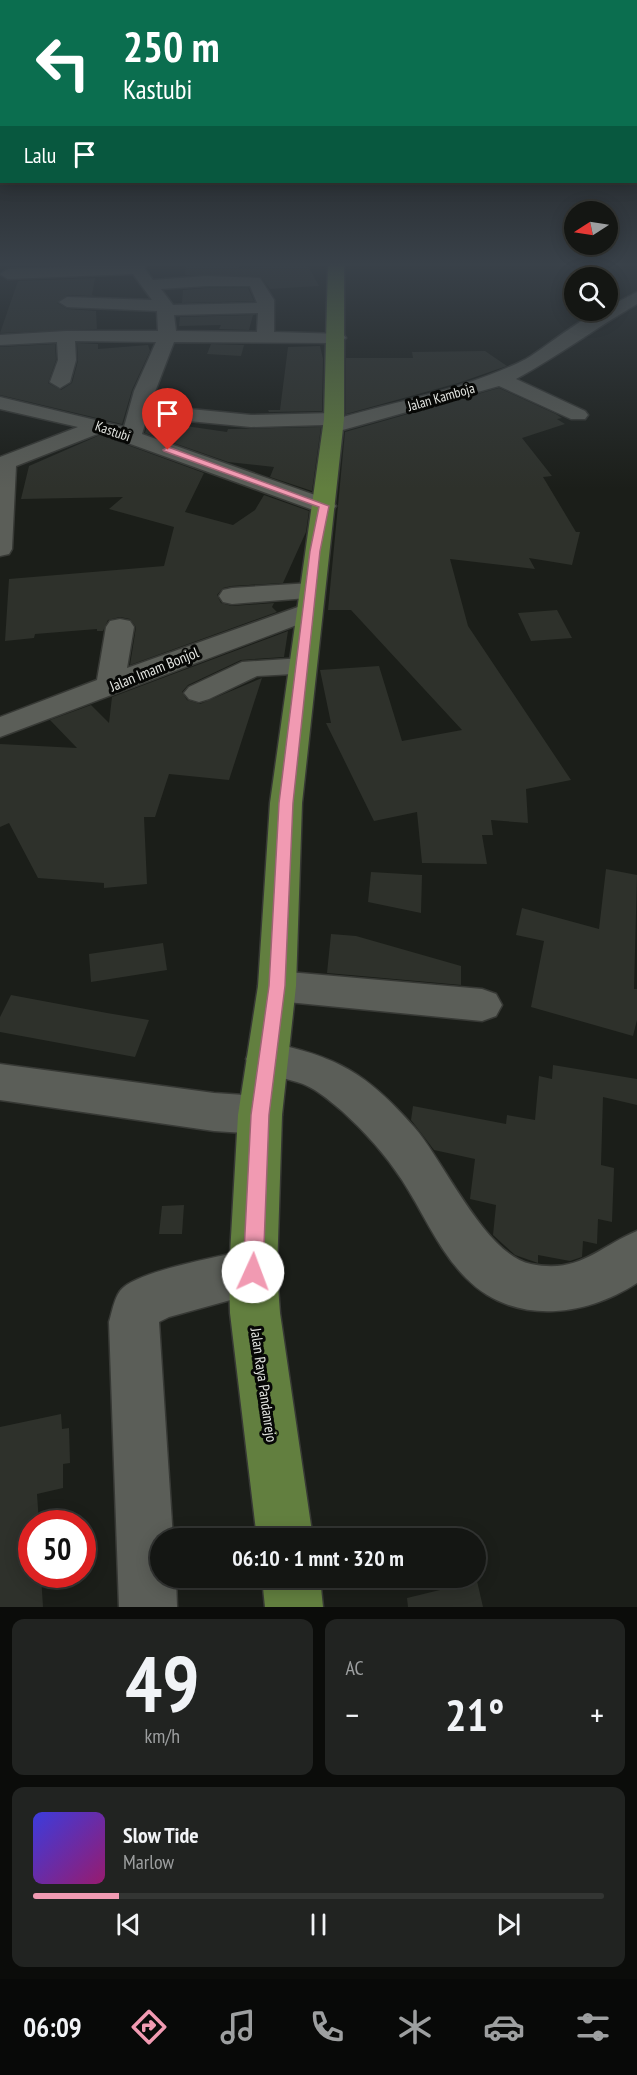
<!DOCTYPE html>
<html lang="id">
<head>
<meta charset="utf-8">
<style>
	body { margin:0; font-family:"PT Sans Narrow",sans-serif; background:#212321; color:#f1f3f6; height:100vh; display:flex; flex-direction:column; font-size:22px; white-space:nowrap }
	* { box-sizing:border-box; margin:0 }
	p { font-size:20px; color:#9d9fa0 }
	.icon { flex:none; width:33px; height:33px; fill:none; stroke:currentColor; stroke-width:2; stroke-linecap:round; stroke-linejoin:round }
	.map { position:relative; height:1607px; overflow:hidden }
	.details { display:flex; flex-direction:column; gap:12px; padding:12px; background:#0b0c0a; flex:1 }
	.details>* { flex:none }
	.banner { position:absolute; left:0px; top:0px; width:638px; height:183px; box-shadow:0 3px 15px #0003,0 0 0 2px #333533; background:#0b6e4f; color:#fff; overflow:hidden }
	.needle { width:39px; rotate:258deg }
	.tools { position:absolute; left:564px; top:201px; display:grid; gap:12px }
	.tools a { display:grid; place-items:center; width:54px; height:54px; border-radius:50%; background:#141613; box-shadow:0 3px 15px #0003,0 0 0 2px #333533; font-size:30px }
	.speed { position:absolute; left:18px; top:1510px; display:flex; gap:12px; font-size:30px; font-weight:700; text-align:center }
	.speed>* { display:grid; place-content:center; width:78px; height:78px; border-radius:50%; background:#141613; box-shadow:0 3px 15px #0003,0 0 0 2px #333533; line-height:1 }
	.speed .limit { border:9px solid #d22; background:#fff; color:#111 }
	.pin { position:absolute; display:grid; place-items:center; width:51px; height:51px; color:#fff; margin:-62px -26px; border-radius:50% 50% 50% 0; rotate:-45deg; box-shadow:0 0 6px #0007 }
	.pin .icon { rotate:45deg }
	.me { position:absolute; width:66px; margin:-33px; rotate:2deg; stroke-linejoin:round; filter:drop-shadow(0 0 4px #0008) }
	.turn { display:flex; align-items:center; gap:21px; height:126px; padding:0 24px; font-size:27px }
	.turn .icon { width:78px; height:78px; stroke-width:2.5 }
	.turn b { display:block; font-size:42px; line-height:51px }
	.then { display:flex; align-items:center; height:57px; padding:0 24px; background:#0003; gap:12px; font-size:22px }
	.big { font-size:45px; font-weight:600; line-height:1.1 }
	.details .tile { flex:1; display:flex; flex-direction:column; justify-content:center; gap:9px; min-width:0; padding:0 21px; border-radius:12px; background:#212321 }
	.details .dial { align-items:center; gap:0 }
	.dial b { font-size:78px; line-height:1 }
	.song { display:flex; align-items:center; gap:18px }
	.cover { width:72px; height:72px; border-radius:9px; background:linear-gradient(135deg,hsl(240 70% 55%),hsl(320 70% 35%)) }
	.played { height:6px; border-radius:3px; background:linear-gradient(90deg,#f19ab2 15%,#333533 15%) }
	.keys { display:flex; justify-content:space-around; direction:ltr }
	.heat { display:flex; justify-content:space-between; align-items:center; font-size:33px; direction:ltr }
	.details .tiles { flex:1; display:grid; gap:12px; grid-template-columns:1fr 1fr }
	.tile:last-child { grid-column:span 2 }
	.trip { position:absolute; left:150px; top:1528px; width:336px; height:60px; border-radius:30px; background:#141613; box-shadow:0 3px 15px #0003,0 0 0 2px #333533; font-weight:600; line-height:60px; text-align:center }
	.dock { display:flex; height:96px; justify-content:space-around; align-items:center; background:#080908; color:#9d9fa0 }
	.dock .icon { width:42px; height:42px }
	.dock .current { color:#f19ab2 }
	.dock b { font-size:27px; color:#f1f3f6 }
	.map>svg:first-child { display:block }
</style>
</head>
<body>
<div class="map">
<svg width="637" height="1607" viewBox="0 0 637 1607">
	<rect width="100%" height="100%" fill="#1b1e19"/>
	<g fill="#2e312b">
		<path d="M186,264L239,265V268L307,264L319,286L270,289L260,276L185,275Z"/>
		<path d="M95,278L92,295L95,296L67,295L57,303L67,309L96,311L97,329L0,333L18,281Z"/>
		<path d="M206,288H248L254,301L182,303L183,290Z"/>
		<path d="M253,315L249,330L219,329L221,325L179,326L180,317Z"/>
		<path d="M77,343L98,344V349L148,345L150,351L132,390L122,424L0,395V347L55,344L56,360L48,383L61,390L72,383L78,361Z"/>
		<path d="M211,344L244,345L241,356L207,354Z"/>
		<path d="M320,346L323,359L322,411L269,412L268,410H280L288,347Z"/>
		<path d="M485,351L507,366L458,383L346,414V358H413L412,352Z"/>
		<path d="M499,388L556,414L562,418L557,419L565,424L522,438L552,476L543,477L576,532H580L572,565L529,558L535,569L450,559L468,626L571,780L526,789L528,823L491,820L493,835H482L487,864L422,863L417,812L374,821L326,723H331L320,670L379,666L402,741L462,730L351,610H328L345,432Z"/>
		<path d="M149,419L163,421L168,432L172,424L227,432L228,429L321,427L312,491L270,477L274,467L228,462L145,433Z"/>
		<path d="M100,435L204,473L185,512L233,525L255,510L264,495L309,511L306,532L283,583L232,586L223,588L217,595L221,603L232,606L274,603L272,607L277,612L130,665L136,627L130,619L120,617L108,620L103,631H97V629L35,634L34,638L5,641L9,579L164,566L174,527L109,509L123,497L21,499L29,466Z"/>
		<path d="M557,610L572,638L531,641L518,613Z"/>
		<path d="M288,631L284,657L241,660L188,685L182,692L187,700L200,704L262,678L229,780L169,774L155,817H144L147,884L104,888V883L38,878L9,823L0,827V744L77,748L50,720L91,705L109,723L112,697Z"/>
		<path d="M606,869L637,875L634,989H637V1020L633,1036L531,1007L544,941L516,935L522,908L599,929Z"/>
		<path d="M371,872L422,875L421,913L368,902Z"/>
		<path d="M331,934L356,936L461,966V985L327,973Z"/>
		<path d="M163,943L167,970L91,982L89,954Z"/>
		<path d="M11,995L107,1013L149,1020L135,1057L0,1032V1017Z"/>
		<path d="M553,1065L637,1079V1105L603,1097L601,1165L614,1168L612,1222L598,1219L597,1244L583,1241L582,1257L570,1261L538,1255V1263L515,1255L493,1235L496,1205L470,1199L475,1159L434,1150L411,1120L413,1106L506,1124L507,1115L535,1120L539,1076L552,1079Z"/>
		<path d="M184,1205L182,1234H159L162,1206Z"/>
		<path d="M61,1414L62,1429L69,1428L70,1463L63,1464V1488L37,1494L39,1524H32V1575H41L43,1607H0V1427Z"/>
		<path d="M477,1581L483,1607H408L407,1598Z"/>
	</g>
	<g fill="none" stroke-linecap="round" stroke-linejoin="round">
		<g stroke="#373935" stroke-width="3">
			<g id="minor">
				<path d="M132,264H146L145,269L153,280L206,276L260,278L274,300V332L343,334L346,338L337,343L174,342L150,405L251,415L334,413L343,417C404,400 469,388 526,359C545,348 590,310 608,310V307L637,292V304C596,328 558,356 516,379L585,411L588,415L585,419H571L499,386L332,433L325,431L323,425L251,427L147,417L142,434L332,501L336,506L332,511H316L100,433L16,466L12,549L9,554L0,556V457L78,427L0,409V397L124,427L134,391L156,342L75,341L76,360L70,382L60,388L50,382L58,360L57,342L0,345V335L66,331H158L157,311L67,307L59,302L67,297L152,300L133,274L8,279L0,274L8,269ZM206,286H250L257,303L173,305L161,289ZM258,313L257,332L176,331L174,315Z"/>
				<path d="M311,583L320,585L324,591L320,597L232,604L223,602L219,596L223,590L232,588Z"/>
				<path d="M309,603L318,605L322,611L318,617L0,737V717L97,680L106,627L110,621L120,619L130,621L134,627L127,668Z"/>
				<path d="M302,658L312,661L316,667L312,673L257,676L209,699L199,702L189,699L184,693L189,687L242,662Z"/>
				<path d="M277,971L482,989L496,994L502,1005L496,1016L482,1021L277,1001L263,997L258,986L263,975Z"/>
				<path d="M267,1042C336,1056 367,1073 414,1127C444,1161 485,1255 531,1264C580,1274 598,1247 637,1231V1283C585,1317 513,1326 466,1278C438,1250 423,1212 402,1180C385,1154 364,1131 342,1111C329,1100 313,1086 297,1082C282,1077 267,1076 252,1071L246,1059L252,1047Z"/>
				<path d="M0,1064L214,1093L260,1096L275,1102L282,1115L275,1128L260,1134L214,1131L0,1100Z"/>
				<path d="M253,1249L270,1255L277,1272L270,1289L169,1317L159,1322L173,1539H160V1578H176L177,1607H119L109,1322C112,1312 114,1299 120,1291C134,1271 227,1255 253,1249Z"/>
			</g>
		</g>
		<g stroke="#373935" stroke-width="3">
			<g id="major">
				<path d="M328,264H344V419L302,803L296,986L282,1115L277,1272L280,1313L313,1539H257L230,1313L229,1272L238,1115L258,986L270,803L324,419Z"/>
				<path d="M262,1578H320L323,1607H265Z"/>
			</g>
		</g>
		<use href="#minor" fill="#5b5e58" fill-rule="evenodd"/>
		<use href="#major" fill="#627f3f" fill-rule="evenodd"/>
	</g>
	<linearGradient id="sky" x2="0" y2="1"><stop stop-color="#0f100e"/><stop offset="0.54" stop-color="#394149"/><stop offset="1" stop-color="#394149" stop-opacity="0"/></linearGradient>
	<rect width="637" height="489" fill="url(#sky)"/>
	<path fill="#f19ab2" stroke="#9d6474" stroke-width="1.5" d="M168,447L329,506L320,551L293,803L285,986L269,1115L263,1272L260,1279L253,1282L246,1279L243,1272L251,1115L269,986L279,803L310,551L319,507L164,451L163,450Z"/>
	<g text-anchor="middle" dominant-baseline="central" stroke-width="6" stroke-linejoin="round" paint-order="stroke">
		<g font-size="14" fill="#e3e5e1" stroke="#070806">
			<text transform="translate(441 397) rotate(-16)">Jalan Kamboja</text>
			<text transform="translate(113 431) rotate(19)">Kastubi</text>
		</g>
		<g font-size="15" fill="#e3e5e1" stroke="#070806">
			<text transform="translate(154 669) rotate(-22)">Jalan Imam Bonjol</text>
			<text transform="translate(264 1385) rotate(82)">Jalan Raya Pandanrejo</text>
		</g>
	</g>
</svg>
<div class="tools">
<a><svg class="needle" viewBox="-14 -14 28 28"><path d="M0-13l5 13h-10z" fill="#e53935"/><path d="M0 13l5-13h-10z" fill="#9d9fa0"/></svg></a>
<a><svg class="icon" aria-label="search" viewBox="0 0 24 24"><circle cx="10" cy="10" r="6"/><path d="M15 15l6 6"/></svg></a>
</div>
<div class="speed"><div class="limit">50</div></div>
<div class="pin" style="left:168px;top:450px;background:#d93025"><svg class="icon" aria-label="arrive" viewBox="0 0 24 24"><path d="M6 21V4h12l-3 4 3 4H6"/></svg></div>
<svg class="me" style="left:253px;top:1272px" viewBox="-20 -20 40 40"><circle r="19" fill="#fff"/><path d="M0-13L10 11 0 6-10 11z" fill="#f19ab2"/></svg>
<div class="trip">06:10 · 1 mnt · 320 m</div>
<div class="banner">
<div class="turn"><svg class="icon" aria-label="left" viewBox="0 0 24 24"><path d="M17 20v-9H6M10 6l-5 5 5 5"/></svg><div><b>250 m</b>Kastubi</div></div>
<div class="then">Lalu<svg class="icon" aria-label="arrive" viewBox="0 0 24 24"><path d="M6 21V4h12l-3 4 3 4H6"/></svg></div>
</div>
</div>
<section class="details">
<div class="tiles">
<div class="tile dial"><b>49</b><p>km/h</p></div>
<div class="tile"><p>AC</p>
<div class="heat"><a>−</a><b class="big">21°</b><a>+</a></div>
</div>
<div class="tile">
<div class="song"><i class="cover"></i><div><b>Slow Tide</b><p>Marlow</p></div></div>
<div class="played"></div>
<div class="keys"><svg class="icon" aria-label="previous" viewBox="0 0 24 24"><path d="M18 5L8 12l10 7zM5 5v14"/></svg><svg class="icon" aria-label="pause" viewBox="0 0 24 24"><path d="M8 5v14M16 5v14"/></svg><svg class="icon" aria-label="next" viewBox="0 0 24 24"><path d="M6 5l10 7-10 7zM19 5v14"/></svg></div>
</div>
</div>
</section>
<nav class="dock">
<b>06:09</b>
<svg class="icon current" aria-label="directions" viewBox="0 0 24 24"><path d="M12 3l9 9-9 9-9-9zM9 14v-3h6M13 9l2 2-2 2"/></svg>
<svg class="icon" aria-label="music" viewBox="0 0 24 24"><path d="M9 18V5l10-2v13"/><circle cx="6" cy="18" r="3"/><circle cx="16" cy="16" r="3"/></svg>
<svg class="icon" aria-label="phone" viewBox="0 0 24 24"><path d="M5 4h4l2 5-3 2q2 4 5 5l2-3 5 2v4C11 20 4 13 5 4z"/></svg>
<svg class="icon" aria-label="climate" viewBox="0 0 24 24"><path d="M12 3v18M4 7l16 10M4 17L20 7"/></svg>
<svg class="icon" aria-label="car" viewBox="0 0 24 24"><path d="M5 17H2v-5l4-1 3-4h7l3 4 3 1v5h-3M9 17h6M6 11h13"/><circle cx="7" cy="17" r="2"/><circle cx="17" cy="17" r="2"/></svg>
<svg class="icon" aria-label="filters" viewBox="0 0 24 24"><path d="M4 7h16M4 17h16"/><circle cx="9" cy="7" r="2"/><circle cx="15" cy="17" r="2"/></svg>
</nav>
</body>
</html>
